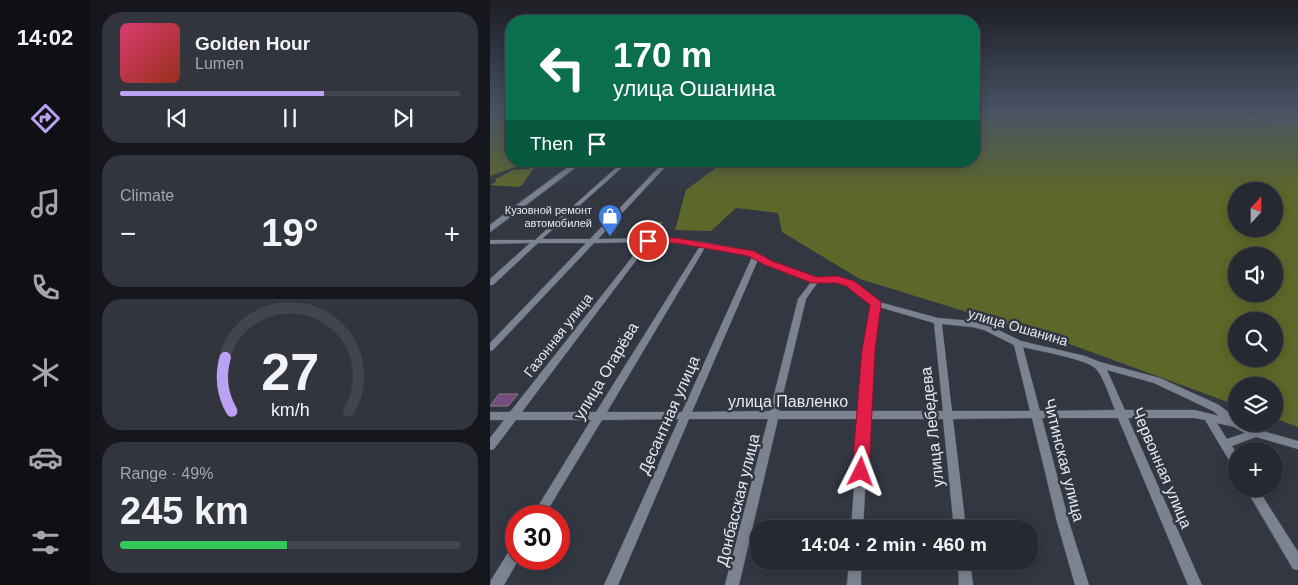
<!DOCTYPE html>
<html lang="en">
<head>
<meta charset="utf-8">
<style>
	body { margin:0; font-family:Helvetica,sans-serif; background:#32353e; color:#f1f3f6; height:100vh; display:flex; flex-direction:column; font-size:19px; white-space:nowrap }
	* { box-sizing:border-box; margin:0 }
	p { font-size:16px; color:#a4a6ac }
	.icon { flex:none; width:28px; height:28px; fill:none; stroke:currentColor; stroke-width:2; stroke-linecap:round; stroke-linejoin:round }
	.map { position:relative; flex:1; overflow:hidden }
	.side { display:flex; flex-direction:column; gap:12px; padding:12px; background:#15171c; width:400px }
	.side>* { flex:none }
	.top-card { position:absolute; left:15px; top:15px; width:475px; height:152px; border-radius:20px; box-shadow:0 2px 12px #0003,0 0 0 1px #42454d; background:#0b6e4f; color:#fff; overflow:hidden }
	.needle { width:32px; rotate:21deg }
	.controls { position:absolute; left:738px; top:182px; display:grid; gap:10px }
	.controls a { display:grid; place-items:center; width:55px; height:55px; border-radius:50%; background:#262932; box-shadow:0 2px 12px #0003,0 0 0 1px #42454d; font-size:25px }
	.speed { position:absolute; left:15px; top:505px; display:flex; gap:10px; font-size:25px; font-weight:700; text-align:center }
	.speed>* { display:grid; place-content:center; width:65px; height:65px; border-radius:50%; background:#262932; box-shadow:0 2px 12px #0003,0 0 0 1px #42454d; line-height:1 }
	.speed .limit { border:8px solid #d22; background:#fff; color:#111 }
	.pin { position:absolute; display:grid; place-items:center; width:42px; height:42px; color:#fff; margin:-21px; border:2px solid #fff; border-radius:50%; box-shadow:0 1px 5px #0007 }
	.me { position:absolute; width:55px; margin:-28px; rotate:3deg; stroke-linejoin:round; filter:drop-shadow(0 0 4px #0008) }
	.turn { display:flex; align-items:center; gap:18px; height:105px; padding:0 25px; font-size:22px }
	.turn .icon { width:65px; height:65px; stroke-width:2.5 }
	.turn b { display:block; font-size:35px; line-height:42px }
	.then { display:flex; align-items:center; height:48px; padding:0 25px; background:#0003; gap:10px; font-size:19px }
	.big { font-size:38px; font-weight:700; line-height:1.1 }
	.side .card { flex:1; display:flex; flex-direction:column; justify-content:center; gap:8px; min-width:0; padding:0 18px; border-radius:20px; background:#32353e }
	.side .dial { align-items:center; gap:0 }
	.dial svg { height:130px; overflow:visible; fill:none; stroke:#42454d; stroke-width:7; stroke-linecap:round; text-anchor:middle }
	.dial text { fill:#f1f3f6; stroke:none }
	.song { display:flex; align-items:center; gap:15px }
	.cover { width:60px; height:60px; border-radius:8px; background:linear-gradient(135deg,hsl(340 70% 55%),hsl(10 70% 35%)) }
	.played { height:5px; border-radius:2px; background:linear-gradient(90deg,#bca0f2 60%,#42454d 60%) }
	.keys { display:flex; justify-content:space-around; direction:ltr }
	.heat { display:flex; justify-content:space-between; align-items:center; font-size:28px; direction:ltr }
	.charge { height:8px; border-radius:4px; background:linear-gradient(90deg,#34c759 49%,#42454d 0) }
	.trip { position:absolute; left:260px; top:520px; width:288px; height:50px; border-radius:20px; background:#262932; box-shadow:0 2px 12px #0003,0 0 0 1px #42454d; font-weight:700; line-height:50px; text-align:center }
	main { display:flex; flex:1; min-height:0 }
	.tabs { display:flex; flex-direction:column; width:90px; justify-content:space-around; align-items:center; background:#0f1014; color:#a4a6ac }
	.tabs .icon { width:35px; height:35px }
	.tabs .current { color:#bca0f2 }
	.tabs b { font-size:22px; color:#f1f3f6 }
	.map>svg:first-child { display:block }
</style>
</head>
<body>
<main>
<nav class="tabs">
<b>14:02</b>
<svg class="icon current" aria-label="directions" viewBox="0 0 24 24"><path d="M12 3l9 9-9 9-9-9zM9 14v-3h6M13 9l2 2-2 2"/></svg>
<svg class="icon" aria-label="music" viewBox="0 0 24 24"><path d="M9 18V5l10-2v13"/><circle cx="6" cy="18" r="3"/><circle cx="16" cy="16" r="3"/></svg>
<svg class="icon" aria-label="phone" viewBox="0 0 24 24"><path d="M5 4h4l2 5-3 2q2 4 5 5l2-3 5 2v4C11 20 4 13 5 4z"/></svg>
<svg class="icon" aria-label="climate" viewBox="0 0 24 24"><path d="M12 3v18M4 7l16 10M4 17L20 7"/></svg>
<svg class="icon" aria-label="car" viewBox="0 0 24 24"><path d="M5 17H2v-5l4-1 3-4h7l3 4 3 1v5h-3M9 17h6M6 11h13"/><circle cx="7" cy="17" r="2"/><circle cx="17" cy="17" r="2"/></svg>
<svg class="icon" aria-label="filters" viewBox="0 0 24 24"><path d="M4 7h16M4 17h16"/><circle cx="9" cy="7" r="2"/><circle cx="15" cy="17" r="2"/></svg>
</nav>
<section class="side">
<div class="card">
<div class="song"><i class="cover"></i><div><b>Golden Hour</b><p>Lumen</p></div></div>
<div class="played"></div>
<div class="keys"><svg class="icon" aria-label="previous" viewBox="0 0 24 24"><path d="M18 5L8 12l10 7zM5 5v14"/></svg><svg class="icon" aria-label="pause" viewBox="0 0 24 24"><path d="M8 5v14M16 5v14"/></svg><svg class="icon" aria-label="next" viewBox="0 0 24 24"><path d="M6 5l10 7-10 7zM19 5v14"/></svg></div>
</div>
<div class="card"><p>Climate</p>
<div class="heat"><a>−</a><b class="big">19°</b><a>+</a></div>
</div>
<div class="card dial"><svg viewBox="0 0 100 80">
<path d="M14 69A42 42 0 1 1 86 69"/>
<path d="M14 69A42 42 0 0 1 10 36" stroke="#bca0f2"/>
<text x="50" y="56" font-size="32" font-weight="700">27</text>
<text x="50" y="72" font-size="11">km/h</text>
</svg></div>
<div class="card"><p>Range · 49%</p><b class="big">245 km</b><div class="charge"></div></div>
</section>
<div class="map">
<svg width="808" height="585" viewBox="0 0 808 585">
	<rect width="100%" height="100%" fill="#323742"/>
	<g fill="#5d6729" fill-rule="evenodd">
		<path d="M0,111H21V161H42L0,176Z"/>
		<path d="M484,111H808V427L784,418V386H746V405L574,342L370,279L292,232L288,213L246,208L221,231L185,230L196,190L235,161H484ZM746,191H784V229H746ZM746,256H784V294H746ZM746,321H784V359H746Z"/>
		<path d="M44,168L32,185L28,187L0,185L6,182V179L23,170Z"/>
		<path d="M157,222H173L166,238H149Z"/>
	</g>
	<path fill="#744a7f" stroke="#857c87" d="M9,394H28L18,406H0Z"/>
	<g fill="none" stroke-linecap="round" stroke-linejoin="round">
		<g stroke="#4f535c" stroke-width="1">
			<g id="street">
				<path d="M668,111H678L808,122V124L670,112Z"/>
				<path d="M133,161H138L137,163H173L175,161H180L179,163L219,164L220,161H225L220,166H176L108,239L176,238L214,242L263,252L280,262L327,278H347L363,282L389,302L448,318L482,321L500,326L531,341L595,356L610,362L670,378L729,405L746,418V424H756L769,430L808,441V449L766,437L742,446L746,453V467L742,465L715,420L705,418H638L712,585H698L628,418H552L579,522L599,585H585L567,522L542,418L463,419L476,529H464L453,419H379L373,529H361L369,419H288L249,585H235L278,419H199L128,585H114L189,419L112,420L54,516H42L101,420H26L4,449L0,450V438L14,420H0V412H20L154,242L104,243L3,350L0,351V343L96,243H48L3,285H0V279L40,243L0,244V240H45L128,166L87,165H85V163H131ZM134,166H170L100,239H52ZM160,242H176L210,246L106,412H32ZM216,246L259,255L262,257L192,412H117ZM268,260L276,264L322,281L308,299L280,411L202,412ZM328,282H346L357,286L382,305L374,350L369,411H289L316,299ZM389,307L444,323L453,411H379L382,350ZM452,324L482,327L494,330L524,345L540,411H462ZM533,347C548,351 596,359 605,368C613,375 621,400 625,410L550,411ZM617,370L664,383L723,411L729,416L705,410H635ZM727,423L744,427L755,433L737,439Z"/>
				<path d="M756,489H768L808,552V570L803,569Z"/>
				<path d="M26,546V559H29L14,585H0L1,580L21,548Z"/>
				<path d="M359,561H371V585H357Z"/>
				<path d="M468,561H480L483,585H469Z"/>
			</g>
		</g>
		<g stroke="#4f535c" stroke-width="2">
			<path id="secondary" d="M86,161H94L0,232V225Z"/>
		</g>
		<use href="#street" fill="#7c828f" fill-rule="evenodd"/>
		<use href="#secondary" fill="#7c828f" fill-rule="evenodd"/>
	</g>
	<linearGradient id="sky" x2="0" y2="1"><stop stop-color="#1c1e24"/><stop offset="0.58" stop-color="#495365"/><stop offset="1" stop-color="#495365" stop-opacity="0"/></linearGradient>
	<rect width="808" height="192" fill="url(#sky)"/>
	<path fill="#e11d48" stroke="#92132f" d="M158,238H186L264,251L282,261L327,277L347,276L364,281L390,301L391,304L385,350L379,472L377,478L371,480L365,478L362,472L372,350L380,305L356,286L346,283H322L275,265L258,256L186,243H154V239Z"/>
	<defs>
		<g id="shop-pin" transform="scale(1.25)"><path d="M0 17L-7.5 6A9.5 9.5 0 1 1 7.5 6Z" fill="#3f7fe0" stroke="#323742"/><path d="M-5-2.5h2.3a2.7 3.5 0 0 1 5.4 0H5L5.5 6h-11ZM-1.5-2.5h3a1.5 2.3 0 0 0-3 0Z" fill="#fff"/></g>
	</defs>
	<g fill-rule="evenodd">
		<use href="#shop-pin" x="120" y="216"/>
	</g>
	<g text-anchor="middle" dominant-baseline="central" stroke-width="5" stroke-linejoin="round" paint-order="stroke">
		<g font-size="11" fill="#e4e8ef" stroke="#323742" text-anchor="end">
			<text x="102" y="210">Кузовной ремонт<tspan x="102" dy="13">автомобилей</tspan></text>
		</g>
		<g font-size="14" fill="#e4e8ef" stroke="#323742">
			<text transform="translate(528 327) rotate(16)">улица Ошанина</text>
			<text transform="translate(68 335) rotate(-52)">Газонная улица</text>
		</g>
		<g font-size="16" fill="#e4e8ef" stroke="#323742">
			<text transform="translate(116 371) rotate(-59)">улица Огарёва</text>
			<text x="298" y="401">улица Павленко</text>
			<text transform="translate(179 415) rotate(-66)">Десантная улица</text>
			<text transform="translate(442 427) rotate(-96)">улица Лебедева</text>
			<text transform="translate(574 460) rotate(76)">Читинская улица</text>
			<text transform="translate(672 468) rotate(67)">Червонная улица</text>
			<text transform="translate(248 500) rotate(-76)">Донбасская улица</text>
		</g>
	</g>
</svg>
<div class="controls">
<a><svg class="needle" viewBox="-14 -14 28 28"><path d="M0-13l5 13h-10z" fill="#e53935"/><path d="M0 13l5-13h-10z" fill="#a4a6ac"/></svg></a>
<a><svg class="icon" aria-label="sound" viewBox="0 0 24 24"><path d="M4 9h4l5-4v14l-5-4H4zM17 9q2 3 0 6"/></svg></a>
<a><svg class="icon" aria-label="search" viewBox="0 0 24 24"><circle cx="10" cy="10" r="6"/><path d="M15 15l6 6"/></svg></a>
<a><svg class="icon" aria-label="layers" viewBox="0 0 24 24"><path d="M12 4l9 5-9 5-9-5zM3 14l9 5 9-5"/></svg></a>
<a>+</a>
</div>
<div class="speed"><div class="limit">30</div></div>
<div class="pin" style="left:158px;top:241px;background:#d93025"><svg class="icon" aria-label="arrive" viewBox="0 0 24 24"><path d="M6 21V4h12l-3 4 3 4H6"/></svg></div>
<svg class="me" style="left:371px;top:472px" viewBox="-20 -20 40 40"><path d="M0-17L14 15 0 8-14 15z" fill="#e11d48" stroke="#fff" stroke-width="4"/></svg>
<div class="trip">14:04 · 2 min · 460 m</div>
<div class="top-card">
<div class="turn"><svg class="icon" aria-label="left" viewBox="0 0 24 24"><path d="M17 20v-9H6M10 6l-5 5 5 5"/></svg><div><b>170 m</b>улица Ошанина</div></div>
<div class="then">Then<svg class="icon" aria-label="arrive" viewBox="0 0 24 24"><path d="M6 21V4h12l-3 4 3 4H6"/></svg></div>
</div>
</div>
</main>
</body>
</html>
